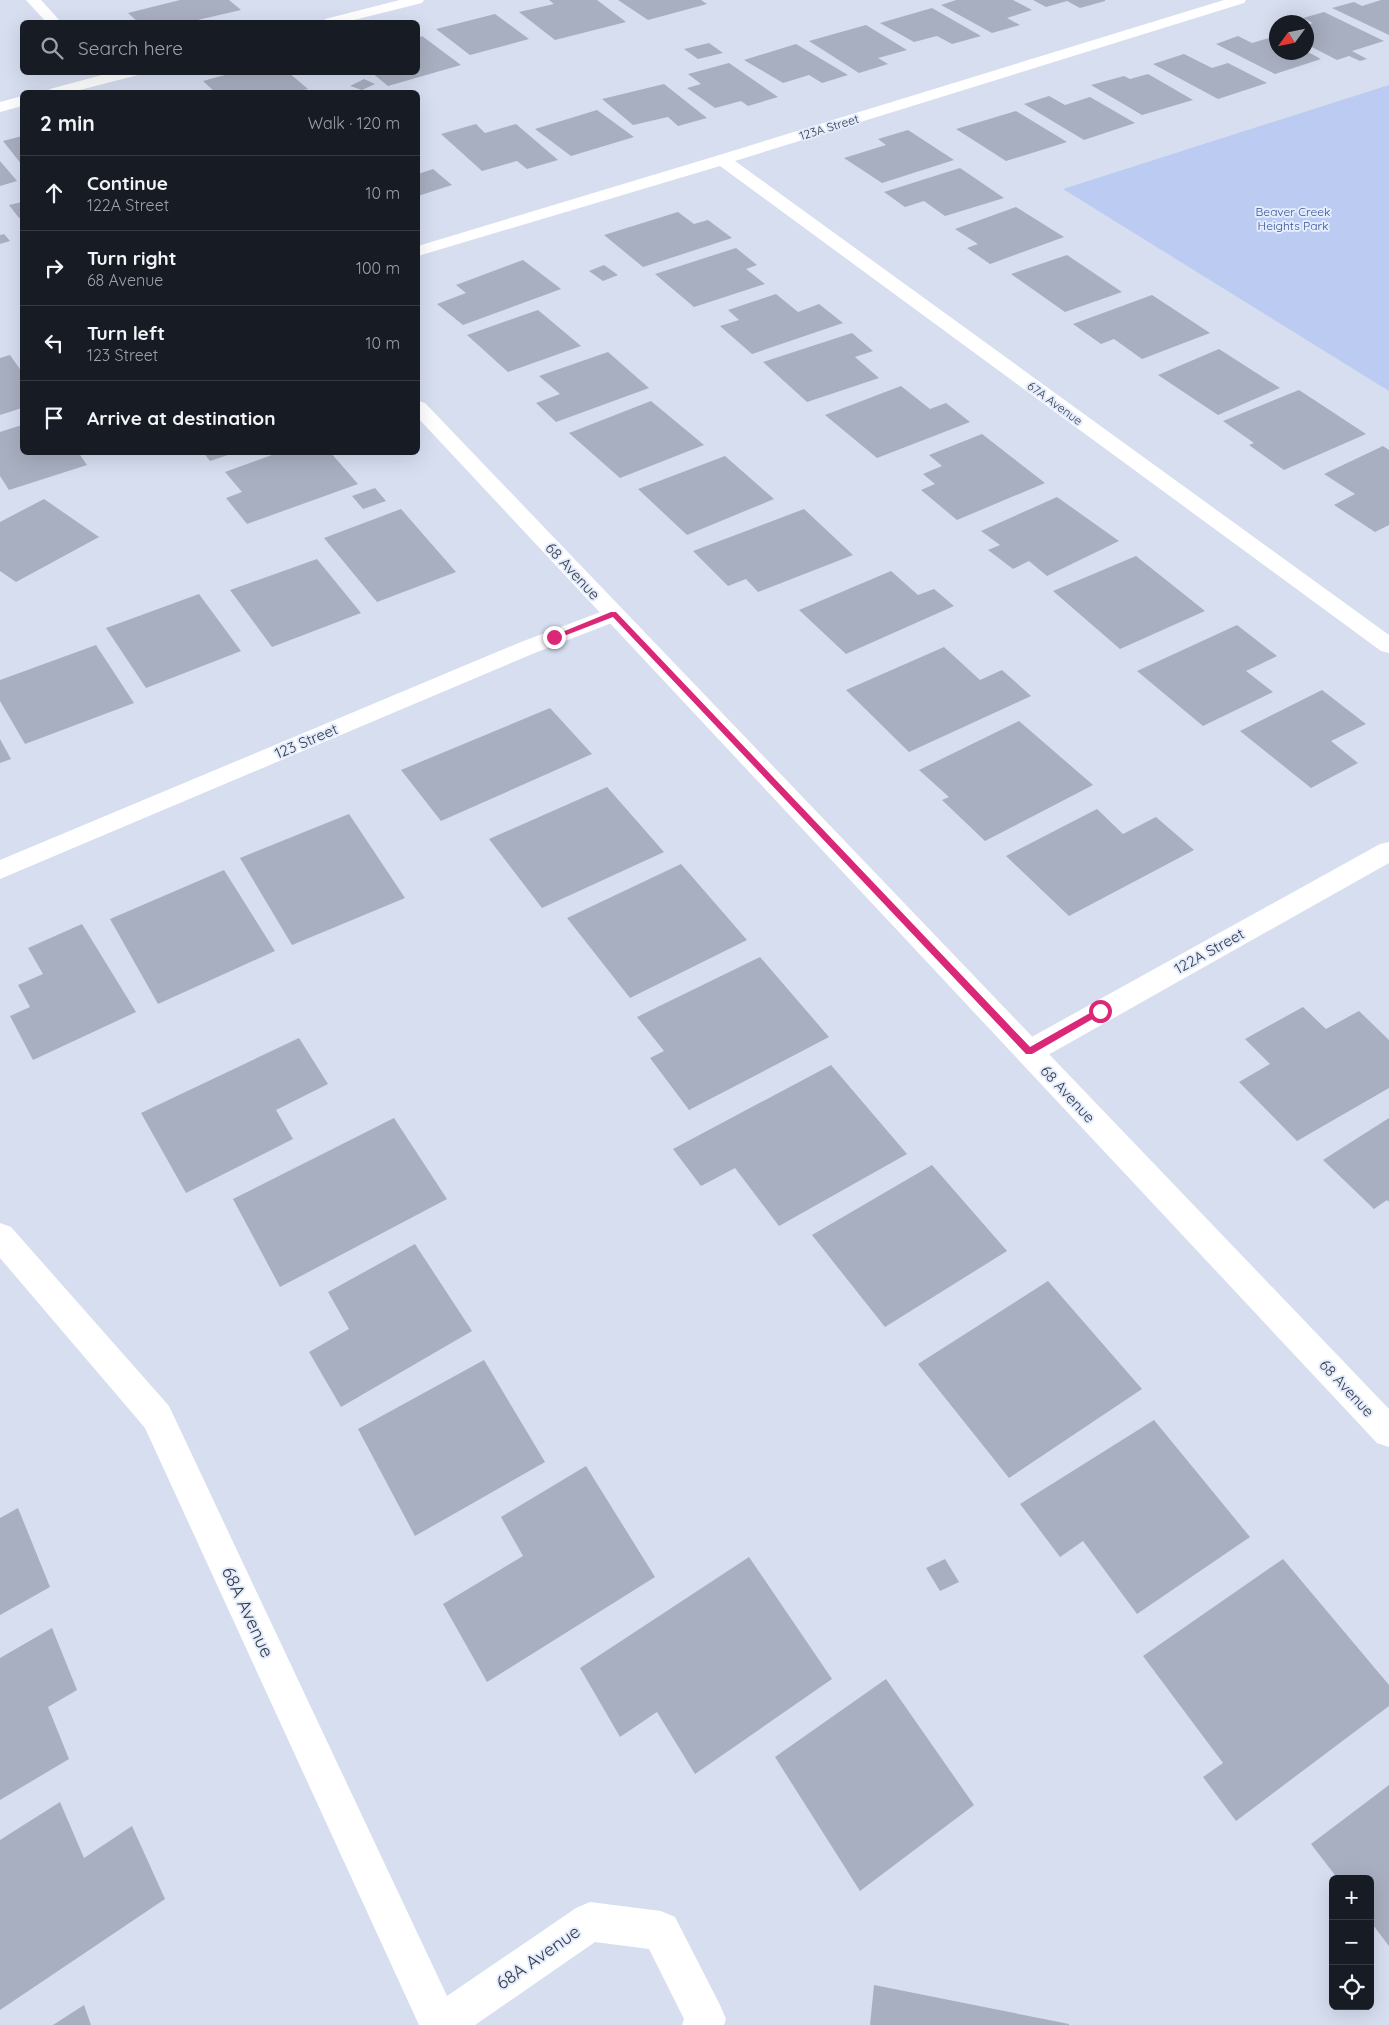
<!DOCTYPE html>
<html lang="en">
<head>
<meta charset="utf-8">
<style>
  body { margin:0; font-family:Quicksand,sans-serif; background:#20242c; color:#f1f3f6 }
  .controls { position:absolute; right:15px; bottom:15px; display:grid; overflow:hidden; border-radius:8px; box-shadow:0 5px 20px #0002 }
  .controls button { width:45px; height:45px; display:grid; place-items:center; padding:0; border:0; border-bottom:1px solid #363941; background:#171b24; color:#f1f3f6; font:25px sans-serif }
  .compass { position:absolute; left:1269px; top:15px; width:45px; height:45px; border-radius:50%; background:#171b24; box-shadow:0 5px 20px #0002; rotate:237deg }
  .stop { position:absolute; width:15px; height:15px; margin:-11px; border:4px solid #db2777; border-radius:50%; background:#fff }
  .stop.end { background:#db2777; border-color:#fff; box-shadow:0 1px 5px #0008 }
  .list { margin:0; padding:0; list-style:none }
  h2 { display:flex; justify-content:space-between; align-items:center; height:65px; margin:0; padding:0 20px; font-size:21px }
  h2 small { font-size:16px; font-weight:400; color:#9ea1a6 }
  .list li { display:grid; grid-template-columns:32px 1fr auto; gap:15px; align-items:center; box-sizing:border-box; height:75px; padding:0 20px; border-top:1px solid #363941 }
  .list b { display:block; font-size:19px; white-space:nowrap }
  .list p { margin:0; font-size:16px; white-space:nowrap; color:#9ea1a6 }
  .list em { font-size:16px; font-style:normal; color:#9ea1a6 }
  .icon { flex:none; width:28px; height:28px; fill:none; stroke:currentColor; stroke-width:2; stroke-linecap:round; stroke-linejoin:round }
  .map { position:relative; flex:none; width:1389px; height:2025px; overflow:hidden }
  .search { position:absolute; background:#171b24; box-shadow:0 5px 20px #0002; left:20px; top:20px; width:400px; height:55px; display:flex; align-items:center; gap:12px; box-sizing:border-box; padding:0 18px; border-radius:8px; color:#9ea1a6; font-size:19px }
  .panel { position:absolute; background:#171b24; box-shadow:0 5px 20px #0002; left:20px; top:90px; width:400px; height:365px; border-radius:8px }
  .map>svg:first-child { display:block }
</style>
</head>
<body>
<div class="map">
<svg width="1389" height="2025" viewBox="0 0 1389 2025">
  <rect width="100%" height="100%" fill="#d6def0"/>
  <!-- green -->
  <path fill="#bbcbf2" d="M1389 85V391L1063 189Z"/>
  <!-- building -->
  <path fill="#a8afc0" d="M180 0H229L241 10 189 22H138L128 13Z
    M549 0H597L626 22 555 40 519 12 554 4Z
    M618 0H701L707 4 648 20Z
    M956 0H1013L1032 10 1007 18 1020 25 992 33 941 5Z
    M1033 0H1105V1L1080 8 1067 1 1046 7Z
    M1381 0H1389V35L1332 8 1354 2 1362 6Z
    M932 8 981 36 952 44 937 36 914 42 880 23Z
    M1324 12 1384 41 1352 51 1367 59 1360 61 1349 56 1337 60 1306 44V25L1313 23 1303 18Z
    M495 14 529 39 470 55 436 29Z
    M866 25 907 50 878 58 888 64 859 73 809 41Z
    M422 36 461 65 388 86 371 72H418V38Z
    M1238 36 1252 43 1275 36 1276 52H1308L1321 59 1275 74 1216 44Z
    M709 43 723 53 698 59 684 49Z
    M796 44 848 75 822 83 809 75 783 83 744 60Z
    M1184 54 1212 68 1228 63 1267 83 1218 99 1153 64Z
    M729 63 778 97 748 106 741 101 715 108 687 88 701 84 688 74Z
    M236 72H288L308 89 295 92H215L203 81Z
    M1148 74 1193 100 1142 115 1091 85 1124 76 1130 79Z
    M364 79 375 84 362 90 350 86Z
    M664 84 707 118 678 126 668 117 633 125 602 99Z
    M1049 96 1065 105 1090 97 1135 123 1084 140 1024 104Z
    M597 110 634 137 571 156 535 129Z
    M1016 111 1067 142 1006 161 956 129Z
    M476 124 485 133 516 124 558 160 527 169 517 161 482 171 441 134Z
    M908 130 954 160 882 183 844 158 886 145 878 139Z
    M22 136V165L3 141Z
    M0 161 17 181 0 186Z
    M960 168 1004 198 945 216 924 201 905 207 884 192Z
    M433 169 452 185 418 196V174Z
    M22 202V217L19 218 9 205Z
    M1016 207 1064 237 990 264 967 248 978 244 955 229Z
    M678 212 694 224 708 220 732 238 643 267 604 235Z
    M4 234 10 241 0 244V235Z
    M736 248 757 265 746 269 765 284 694 307 655 274Z
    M1067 255 1122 292 1065 312 1011 274Z
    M523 260 561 289 463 325 437 304 466 293 456 285Z
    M604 265 618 275 603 281 589 271Z
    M776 294 798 312 819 304 843 323 752 354 720 326 739 320 728 310Z
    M1152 295 1210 333 1142 359 1114 339 1101 344 1073 324Z
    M538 310 581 346 508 372 467 335Z
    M852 333 873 351 855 357 879 378 807 402 763 362Z
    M1219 349 1280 388 1218 415 1158 375Z
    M608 352 649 388 556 422 536 403 560 394 539 376Z
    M10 355 22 372V408L0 415V358Z
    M901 386 930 409 946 403 970 422 877 458 825 415Z
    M1299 390 1366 434 1284 470 1249 445 1254 443 1223 421Z
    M651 401 704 445 620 478 569 433Z
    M22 425V452H78L87 465 9 490 0 476V432Z
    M982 434 1045 483 957 520 921 490 935 484 923 474 942 466 929 455Z
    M1383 446 1389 450V525L1375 532 1334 505 1355 494 1324 474Z
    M203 452H234V453L210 461Z
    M280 452H330L358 484 247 524 226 498 242 492 225 472Z
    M725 456 774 499 687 535 638 489Z
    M375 488 386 501 363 509 352 496Z
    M1057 497 1119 541 1047 576 1029 561 1013 569 988 550 1000 545 981 531Z
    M44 499 99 537 16 582 0 571V522Z
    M401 509 456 572 377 602 324 538Z
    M804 509 853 555 758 592 746 579 728 586 693 551Z
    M1136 556 1205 611 1120 649 1053 591Z
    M317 559 361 613 272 647 230 590Z
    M891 571 918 595 934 589 954 606 846 654 799 610Z
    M199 594 241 651 146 688 106 628Z
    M1237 625 1277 656 1246 671 1273 692 1203 726 1137 671Z
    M96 645 134 703 25 744 0 701V680Z
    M944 647 980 680 1002 670 1031 696 909 752 846 690Z
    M1322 690 1366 724 1331 741 1358 763 1311 788 1240 731Z
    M550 708 592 754 441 821 401 770Z
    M1019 721 1093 785 985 841 942 800 949 797 919 770Z
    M0 739 11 759 0 763Z
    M607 787 664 852 542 908 489 839Z
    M1097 809 1123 834 1156 817 1194 850 1069 916 1006 856Z
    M349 814 405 898 292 945 240 858Z
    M681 864 747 940 630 998 567 918Z
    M224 870 275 951 158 1004 110 919Z
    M82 924 136 1012 33 1060 10 1016 30 1007 18 985 43 974 28 948Z
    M760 957 829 1037 689 1110 650 1058 664 1051 637 1017Z
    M1303 1007 1326 1029 1359 1011 1389 1040V1088L1297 1141 1239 1082 1270 1064 1245 1039Z
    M299 1038 328 1084 276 1110 293 1139 186 1193 141 1113Z
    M831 1065 907 1154 779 1226 735 1168 701 1186 673 1149Z
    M394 1118 447 1199 280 1287 233 1199Z
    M1389 1118V1202L1387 1200 1374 1209 1323 1160Z
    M932 1165 1007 1251 885 1327 812 1235Z
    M415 1244 472 1331 341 1407 309 1352 349 1329 328 1292Z
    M1048 1281 1142 1389 1009 1478 918 1364Z
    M484 1360 545 1462 415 1536 358 1429Z
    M1154 1420 1250 1537 1137 1614 1083 1541 1060 1557 1020 1504Z
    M586 1466 655 1577 487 1682 443 1604 523 1556 501 1517Z
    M18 1508 50 1587 0 1615V1518Z
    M749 1557 832 1679 695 1774 657 1712 620 1737 580 1668Z
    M945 1559 959 1582 940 1591 926 1568Z
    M1283 1559 1389 1685V1706L1236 1821 1203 1777 1223 1763 1143 1656Z
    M52 1628 77 1690 48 1707 69 1759 0 1800V1658Z
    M886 1679 974 1805 860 1891 775 1757Z
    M1389 1785V1946L1370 1921V1879H1338L1311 1844Z
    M60 1802 84 1858 132 1826 165 1899 0 2010V1840Z
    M874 1985 1069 2024V2025H870Z
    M84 2005 91 2025H53Z"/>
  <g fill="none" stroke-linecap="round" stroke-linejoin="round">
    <!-- street -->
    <path fill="#fff" fill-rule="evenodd" d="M1224 0H1246L1244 3 735 161 1389 635V653L1381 651 720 166 418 256V246L716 156Z
      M614 607 622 609 625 614 622 619 537 652 0 879V860L521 642Z
      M1389 842V863L1039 1060 1029 1063 1019 1060 1015 1052 1019 1044 1380 844Z
      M0 1223 11 1227 169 1406 447 1996 576 1908 590 1902 661 1911 675 1917 720 2005 726 2019 724 2025H682L684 2019 649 1949 595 1942 475 2025H419L145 1428 0 1258Z"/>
    <!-- secondary -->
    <path fill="#fff" fill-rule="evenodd" d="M26 0H41L61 22H46Z
      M400 0H424L422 3 346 22H323L325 19Z
      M113 72H140L138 75 72 92H48L50 89Z
      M22 96V106L0 112V102Z
      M418 401 425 403 1389 1409V1447L1377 1443 418 418Z"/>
  </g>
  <!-- route -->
  <path fill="#db2777" d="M611 612H616L1030 1047 1097 1009H1103V1013L1032 1054H1026L613 617 556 639 550 637Z"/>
  <g text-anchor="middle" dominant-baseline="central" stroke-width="4" stroke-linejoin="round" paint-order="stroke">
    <!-- far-street labels -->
    <g font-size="12" fill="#373a41" stroke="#e3ecfe">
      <text transform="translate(829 127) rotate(-17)">123A Street</text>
      <text transform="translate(1055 403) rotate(36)">67A Avenue</text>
    </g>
    <!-- far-park labels -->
    <g font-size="12" fill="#3b528f" stroke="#e3ecfe">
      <text x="1293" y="211">Beaver Creek<tspan x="1293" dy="14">Heights Park</tspan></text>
    </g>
    <!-- street labels -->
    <g font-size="15" fill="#373a41" stroke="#e3ecfe">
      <text transform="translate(573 571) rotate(47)">68 Avenue</text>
      <text transform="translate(306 741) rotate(-23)">123 Street</text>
      <text transform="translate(1209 951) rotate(-29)">122A Street</text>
      <text transform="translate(1068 1094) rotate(47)">68 Avenue</text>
      <text transform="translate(1347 1388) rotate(47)">68 Avenue</text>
    </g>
    <!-- near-street labels -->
    <g font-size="18" fill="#373a41" stroke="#e3ecfe">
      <text transform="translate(248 1612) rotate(65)">68A Avenue</text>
      <text transform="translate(538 1957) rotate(-35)">68A Avenue</text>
    </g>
  </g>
</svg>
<div class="controls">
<button>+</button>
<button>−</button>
<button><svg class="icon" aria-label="locate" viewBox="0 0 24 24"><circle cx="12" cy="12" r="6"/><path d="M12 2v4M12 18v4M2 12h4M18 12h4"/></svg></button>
</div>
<svg class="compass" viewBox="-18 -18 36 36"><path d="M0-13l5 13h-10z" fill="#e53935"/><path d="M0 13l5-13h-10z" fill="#9ea1a6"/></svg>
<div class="stop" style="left:1100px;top:1011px"></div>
<div class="stop end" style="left:554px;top:637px"></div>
<div class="search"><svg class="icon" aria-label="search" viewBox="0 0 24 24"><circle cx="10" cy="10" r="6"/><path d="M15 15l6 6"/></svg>Search here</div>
<section class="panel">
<h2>2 min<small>Walk · 120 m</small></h2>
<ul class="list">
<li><svg class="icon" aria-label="ahead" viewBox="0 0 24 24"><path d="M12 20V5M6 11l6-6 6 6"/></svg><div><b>Continue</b><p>122A Street</p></div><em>10 m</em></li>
<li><svg class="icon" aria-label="right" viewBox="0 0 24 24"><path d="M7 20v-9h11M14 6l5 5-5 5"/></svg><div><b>Turn right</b><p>68 Avenue</p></div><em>100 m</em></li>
<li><svg class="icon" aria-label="left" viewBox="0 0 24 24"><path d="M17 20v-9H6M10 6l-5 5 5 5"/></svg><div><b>Turn left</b><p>123 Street</p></div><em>10 m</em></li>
<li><svg class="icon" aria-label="arrive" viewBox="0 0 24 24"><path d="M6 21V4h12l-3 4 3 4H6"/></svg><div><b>Arrive at destination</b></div></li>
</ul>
</section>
</div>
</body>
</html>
